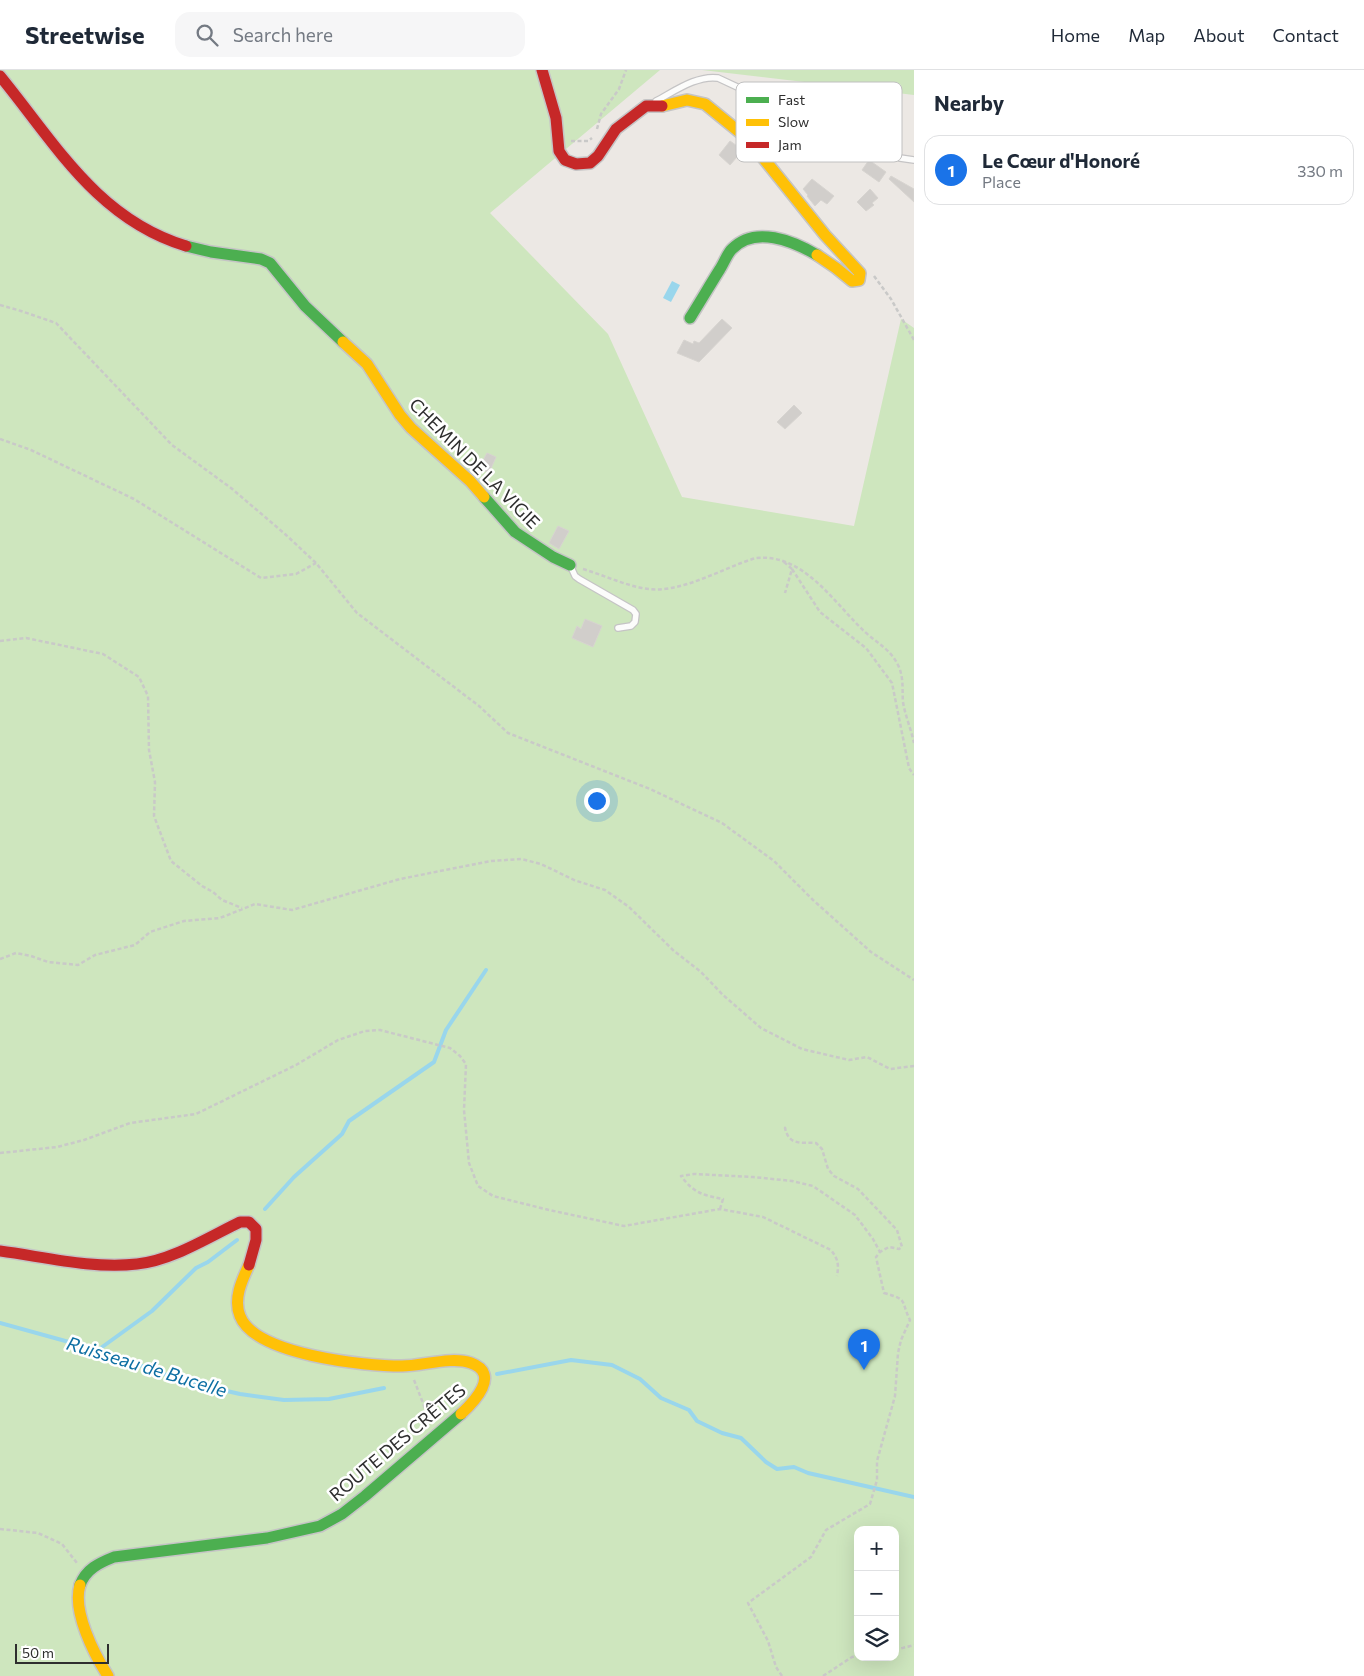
<!DOCTYPE html>
<html lang="en">
<head>
<meta charset="utf-8">
<style>
  body { margin:0; font-family:Commissioner,sans-serif; background:#f6f6f7; color:#1f2937 }
  .controls { position:absolute; right:15px; bottom:15px; display:grid; overflow:hidden; border-radius:10px; box-shadow:0 5px 20px #0002 }
  .controls button { width:45px; height:45px; display:grid; place-items:center; padding:0; border:0; border-bottom:1px solid #e0e1e3; background:#fff; color:#1f2937; font:25px sans-serif }
  .scale { position:absolute; left:15px; bottom:12px; width:94px; box-sizing:border-box; padding-left:5px; border:2px solid #2e2e2e; border-top:0; font-size:14px; line-height:18px; white-space:nowrap; color:#2e2e2e; -webkit-text-stroke:4px #fff; paint-order:stroke }
  .you { position:absolute; left:596px; top:730px; width:18px; height:18px; margin:-12px; border:4px solid #fff; border-radius:50%; background:#1a73e8; box-shadow:0 0 0 8px #1a73e833 }
  .badge { display:grid; place-items:center; width:32px; height:32px; border-radius:50%; background:#1a73e8; color:#fff; font-size:16px; font-weight:700 }
  .pin { position:absolute; translate:-50% -41px; filter:drop-shadow(0 1px 2px #0008) }
  .pin::after { content:''; position:absolute; top:26px; width:18px; height:15px; background:inherit; clip-path:polygon(0 0,100% 0,50% 100%) }
  .list { margin:0; padding:0; list-style:none }
  h2 { display:flex; justify-content:space-between; align-items:center; height:65px; margin:0; padding:0 20px; font-size:21px }
  h2 small { font-size:16px; font-weight:400; color:#747a83 }
  .list li { display:grid; grid-template-columns:32px 1fr auto; gap:15px; align-items:center; box-sizing:border-box; height:70px; margin:0 10px 10px; padding:0 10px; border:1px solid #e0e1e3; border-radius:15px }
  .list b { display:block; font-size:19px; white-space:nowrap }
  .list p { margin:0; font-size:16px; white-space:nowrap; color:#747a83 }
  .list em { font-size:16px; font-style:normal; color:#747a83 }
  .icon { flex:none; width:28px; height:28px; fill:none; stroke:currentColor; stroke-width:2; stroke-linecap:round; stroke-linejoin:round }
  .map { position:relative; flex:none; width:914px; height:1606px; overflow:hidden }
  header { display:flex; align-items:center; gap:30px; box-sizing:border-box; height:70px; padding:0 25px; background:#fff; border-bottom:1px solid #e0e1e3 }
  header strong { font-size:24px }
  nav { display:flex; gap:28px; margin-inline-start:auto; font-size:18px }
  .search { width:350px; height:45px; background:#f6f6f7; display:flex; align-items:center; gap:12px; box-sizing:border-box; padding:0 18px; border-radius:15px; color:#747a83; font-size:19px }
  main { display:flex }
  aside { flex:1; background:#fff }
  .map>svg:first-child { display:block }
</style>
</head>
<body>
<header>
<strong>Streetwise</strong>
<div class="search"><svg class="icon" aria-label="search" viewBox="0 0 24 24"><circle cx="10" cy="10" r="6"/><path d="M15 15l6 6"/></svg>Search here</div>
<nav><a>Home</a><a>Map</a><a>About</a><a>Contact</a></nav>
</header>
<main>
<div class="map">
<svg width="914" height="1606" viewBox="0 0 914 1606">
  <rect width="100%" height="100%" fill="#ece8e4"/>
  <!-- green -->
  <path fill="#cee6be" fill-rule="evenodd" d="M0 0H660L490 143 608 264 682 427 854 456 901 249 914 258V1606H0ZM858 1460H895V1587H858Z
    M702 0H914V25Z"/>
  <!-- water -->
  <path fill="#99d6ec" d="M672 211 680 215 671 232 663 228Z"/>
  <g fill="none" stroke-linecap="round" stroke-linejoin="round">
    <!-- stream -->
    <path stroke="#99d6ec" stroke-width="4" d="M265 1139 294 1107 342 1064 349 1051 434 992 446 960 486 900
      M0 1253 98 1280 183 1311 240 1324 284 1330 329 1329 384 1318
      M98 1280 152 1241 196 1198 208 1192 237 1170
      M497 1304 571 1290 612 1295 640 1309 661 1328 689 1340 697 1351 722 1363 741 1368 766 1392 777 1399 794 1397 808 1403 914 1427"/>
  </g>
  <!-- building -->
  <path fill="#d1cecb" stroke="#d7d4d0" d="M730 71 743 80 730 95 719 85Z
    M869 90 886 102 879 112 862 100Z
    M891 106 914 119V132L889 109Z
    M812 109 834 126 827 134 821 130 815 136 807 126 808 125 803 119Z
    M870 119 878 128 872 133 874 135 866 141 857 132Z
    M722 249 732 258 699 292 677 283 684 270 693 274 694 271 699 273Z
    M794 335 802 343 785 359 777 352Z
    M487 383 496 387 489 403 479 398Z
    M558 456 569 461 559 479 549 473Z
    M585 549 602 556 593 577 572 568 577 556 581 559Z"/>
  <g fill="none" stroke-linecap="round" stroke-linejoin="round">
    <defs>
      <path id="lane" d="M656 31C675 21 697 5 718 8L793 43 873 77 900 88 914 90
        M571 497 575 506 579 509 633 540 636 544 635 552 631 556 618 558"/>
      <path id="fast" d="M186 176 211 182 261 189 270 193 305 236 343 272
        M690 248C700 232 710 215 720 199 724 193 727 184 732 179 755 155 793 171 817 185
        M484 427 515 462 553 487 570 495
        M80 1515C86 1499 99 1493 114 1487L267 1468 320 1456 342 1444 365 1426 461 1344"/>
      <path id="slow" d="M662 36 687 30 705 34 748 69 825 165 860 203 859 210 852 211 836 198 817 185
        M343 272 367 294 400 345 411 358 470 411 484 427
        M249 1195C242 1210 233 1229 240 1246 255 1285 365 1296 402 1296 422 1296 452 1286 471 1293 501 1304 474 1332 461 1344
        M80 1515C72 1541 94 1584 108 1606"/>
      <path id="jam" d="M542 0 556 48 559 81 565 90 576 94 590 93 598 86 616 59 646 36H662
        M0 6C55 73 97 149 186 176
        M0 1181C45 1187 92 1199 137 1194 171 1191 209 1167 240 1152H249L256 1159V1170L249 1195"/>
    </defs>
    <!-- lane casing -->
    <use href="#lane" stroke="#c5c4c5" stroke-width="8"/>
    <!-- fast casing -->
    <use href="#fast" stroke="#c5c4c5" stroke-width="14"/>
    <!-- slow casing -->
    <use href="#slow" stroke="#c5c4c5" stroke-width="14"/>
    <!-- jam casing -->
    <use href="#jam" stroke="#c5c4c5" stroke-width="14"/>
    <!-- path -->
    <path stroke="#c9c9c8" stroke-width="2.5" stroke-dasharray="4 2.5" stroke-linecap="butt" d="M597 59 601 44 619 19 626 0
      M571 71H588L592 68
      M874 206 891 229 914 270
      M0 235 21 241 56 253 172 375 231 418 285 464 316 493 357 543 479 636 508 663 650 719 722 753 774 791 813 830 871 882 914 910
      M0 369 31 380 134 429 261 508 296 504 316 493
      M784 492 792 499 785 523
      M583 499C603 505 622 514 642 518 679 526 721 498 756 488 804 483 834 533 865 562 877 573 891 580 898 595 904 607 902 619 903 632 905 645 911 659 914 673
      M792 499 820 542 866 578 892 613 909 698 914 705
      M0 571 26 568 103 584 139 607 148 626 149 680 155 712 154 746 171 791 202 816 213 822 222 830 242 838
      M0 889 16 883 31 886 48 892 78 895 95 885 135 875 150 862 184 851 220 848 255 834 292 840 400 809 491 791 521 789 541 794 574 810 605 820 629 837 674 881 701 902 723 925 761 958 802 979 849 990 867 987 890 999 914 996
      M0 1083 57 1077 84 1070 130 1053 196 1044 296 995 338 970 365 961 380 960 450 978 460 986 466 994 464 1040 469 1093 478 1116 493 1126 549 1140 624 1156 720 1139 763 1147 831 1180C838 1189 839 1194 837 1206
      M720 1139 723 1129C702 1125 694 1123 681 1106L694 1104 753 1107 792 1111 813 1116 855 1145 873 1169 880 1182
      M414 1310 430 1351
      M0 1459 38 1463 62 1474 77 1493
      M895 1580 914 1575
      M782 1606 776 1597 768 1571 748 1533 811 1487 826 1460 870 1434 877 1410V1391L895 1326 898 1283 901 1270 910 1250C900 1230 909 1230 884 1223L876 1187 880 1182 889 1177 899 1179 902 1177 897 1160 858 1119 834 1106 828 1099 822 1079 816 1073C801 1072 789 1076 785 1058L787 1056
      M823 1606 852 1587 858 1586"/>
    <!-- lane -->
    <use href="#lane" stroke="#fcfcfb" stroke-width="5.5"/>
    <!-- fast -->
    <use href="#fast" stroke="#4caf50" stroke-width="11"/>
    <!-- slow -->
    <use href="#slow" stroke="#ffc107" stroke-width="11"/>
    <!-- jam -->
    <use href="#jam" stroke="#c62828" stroke-width="11"/>
  </g>
  <g text-anchor="middle" dominant-baseline="central" stroke-width="5" stroke-linejoin="round" paint-order="stroke">
    <!-- street labels -->
    <g font-size="18" fill="#2e2e2e" stroke="#fff">
      <text transform="translate(475 393) rotate(45)">CHEMIN DE LA VIGIE</text>
      <text transform="translate(397 1372) rotate(-40)">ROUTE DES CRÊTES</text>
    </g>
    <!-- water labels -->
    <g font-size="19" font-style="italic" fill="#0d6fa3" stroke="#fff">
      <text transform="translate(147 1296) rotate(17)">Ruisseau de Bucelle</text>
    </g>
  </g>
  <!-- legend -->
  <rect x="736" y="12" width="166" height="80" rx="8" fill="#fff" stroke="#c0c0c0" stroke-width="1"/>
  <rect x="746" y="27" width="23" height="6" fill="#4caf50"/>
  <rect x="746" y="49" width="23" height="7" fill="#ffc107"/>
  <rect x="746" y="72" width="23" height="6" fill="#c62828"/>
  <g font-size="14" fill="#2e2e2e">
    <text x="778" y="35">Fast</text>
    <text x="778" y="57">Slow</text>
    <text x="778" y="80">Jam</text>
  </g>
</svg>
<div class="controls">
<button>+</button>
<button>−</button>
<button><svg class="icon" aria-label="layers" viewBox="0 0 24 24"><path d="M12 4l9 5-9 5-9-5zM3 14l9 5 9-5"/></svg></button>
</div>
<div class="scale">50 m</div>
<div class="you"></div>
<div class="pin badge" style="left:864px;top:1300px">1</div>
</div>
<aside>
<h2>Nearby<small></small></h2>
<ul class="list">
<li><span class="badge">1</span><div><b>Le Cœur d'Honoré</b><p>Place</p></div><em>330 m</em></li>
</ul>
</aside>
</main>
</body>
</html>
